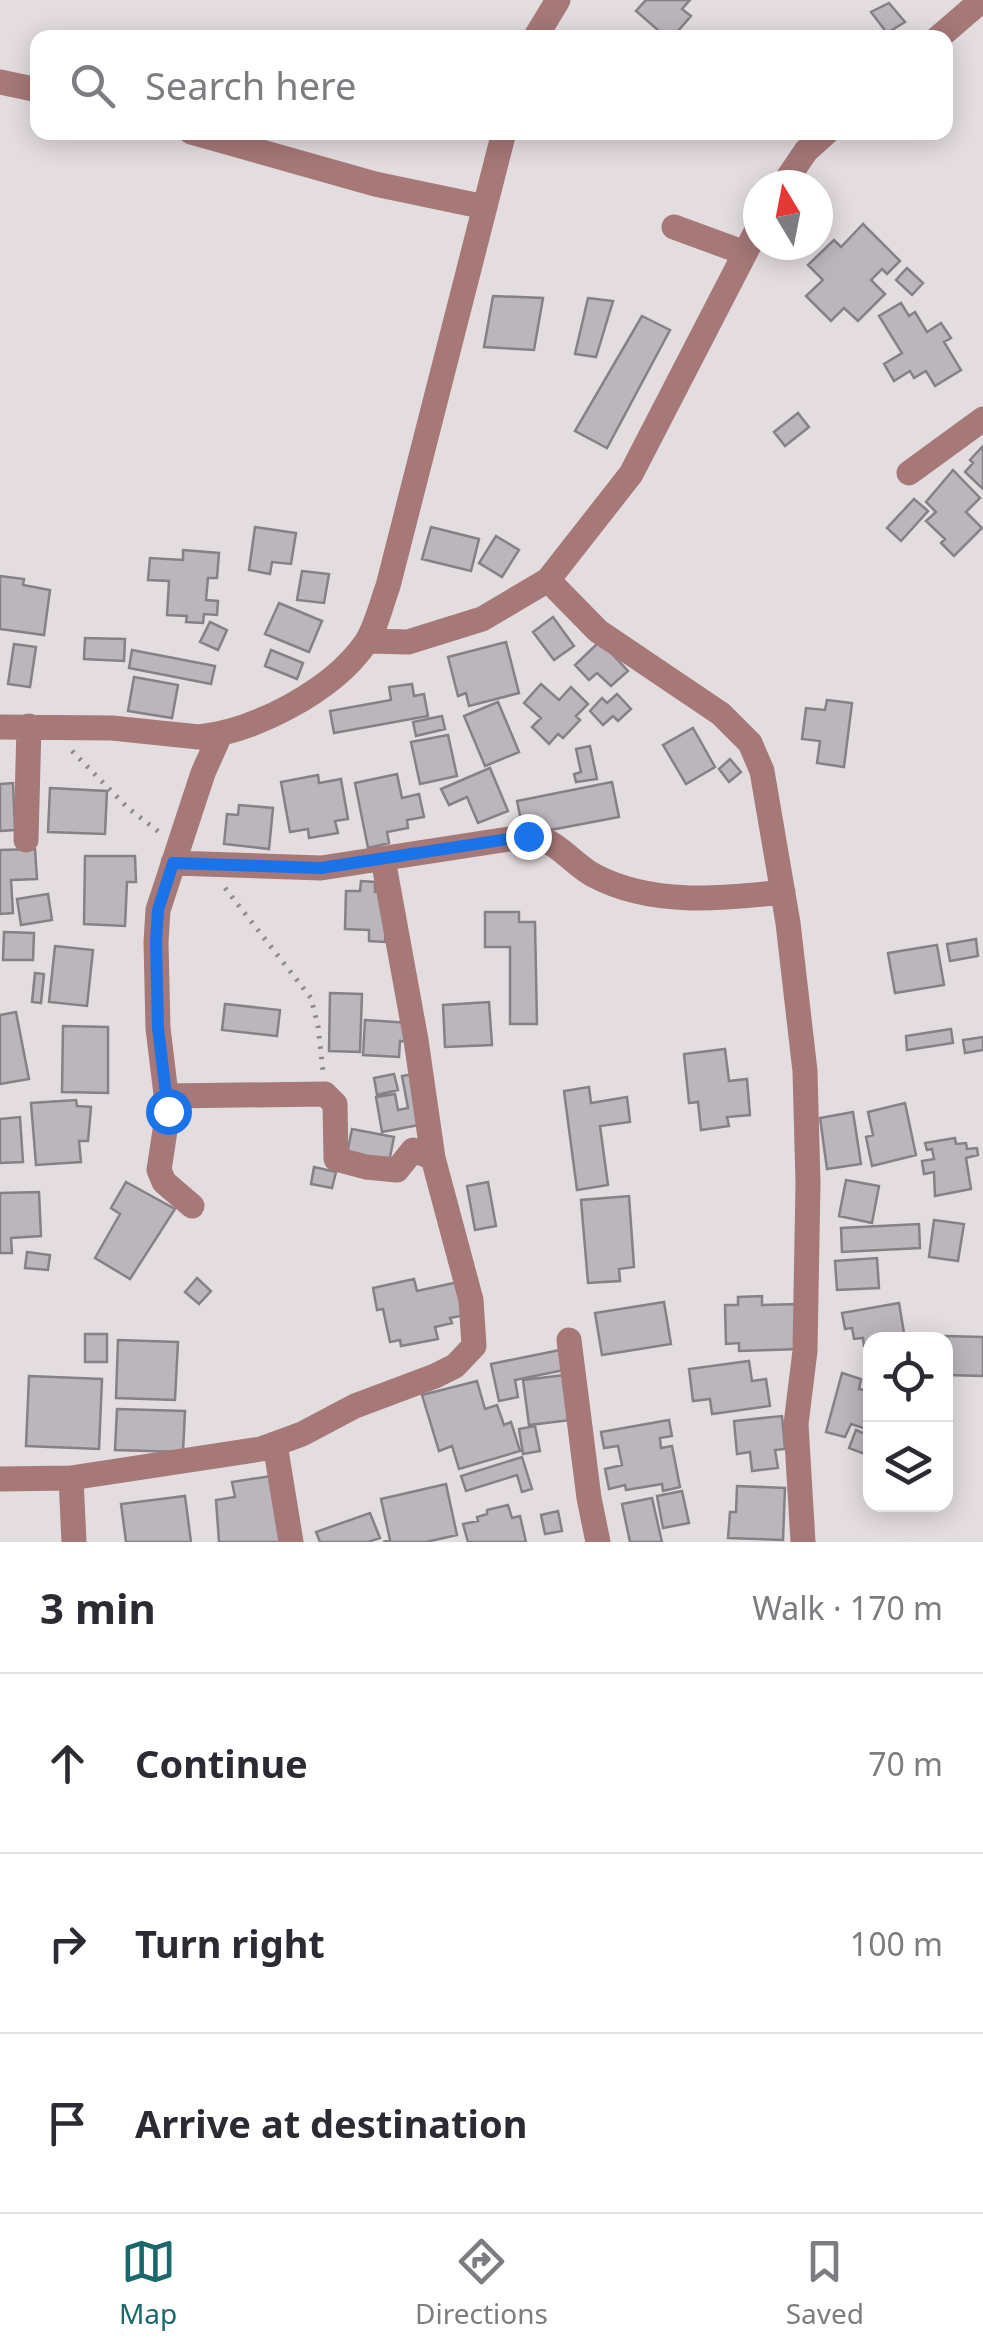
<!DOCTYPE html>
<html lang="en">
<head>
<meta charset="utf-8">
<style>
  body { margin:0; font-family:"Noto Sans",sans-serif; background:#f2f2f3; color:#2b2b33 }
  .controls { position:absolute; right:30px; bottom:30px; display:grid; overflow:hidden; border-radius:20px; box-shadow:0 5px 25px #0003 }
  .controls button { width:90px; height:90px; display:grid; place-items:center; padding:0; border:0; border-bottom:2px solid #e1e1e2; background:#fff; color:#2b2b33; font:50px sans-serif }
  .compass { position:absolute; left:743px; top:170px; width:90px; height:90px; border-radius:50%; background:#fff; box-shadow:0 5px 25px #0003; rotate:350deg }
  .stop { position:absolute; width:30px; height:30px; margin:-22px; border:8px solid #1a73e8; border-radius:50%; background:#fff }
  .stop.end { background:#1a73e8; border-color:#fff; box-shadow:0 2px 10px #0008 }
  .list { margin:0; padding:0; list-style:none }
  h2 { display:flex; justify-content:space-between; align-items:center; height:130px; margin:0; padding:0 40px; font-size:42px }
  h2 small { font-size:32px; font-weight:400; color:#7c7c81 }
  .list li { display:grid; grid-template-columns:65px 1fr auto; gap:30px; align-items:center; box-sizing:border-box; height:180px; padding:0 40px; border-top:2px solid #e1e1e2 }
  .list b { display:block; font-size:38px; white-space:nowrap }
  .list em { font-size:32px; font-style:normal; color:#7c7c81 }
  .icon { flex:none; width:55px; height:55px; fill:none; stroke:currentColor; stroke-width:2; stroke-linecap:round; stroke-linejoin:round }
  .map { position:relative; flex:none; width:983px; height:1542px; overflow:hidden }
  .search { position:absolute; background:#fff; box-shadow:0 5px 25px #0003; left:30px; right:30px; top:30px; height:110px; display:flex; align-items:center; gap:25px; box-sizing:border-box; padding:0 35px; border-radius:20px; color:#7c7c81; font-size:38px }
  .sheet { height:670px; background:#fff }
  nav { display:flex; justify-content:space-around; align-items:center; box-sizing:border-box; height:140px; border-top:2px solid #e1e1e2; background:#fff; font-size:28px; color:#7c7c81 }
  nav a { display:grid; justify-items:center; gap:5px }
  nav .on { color:#1b686c }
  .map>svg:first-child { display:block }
</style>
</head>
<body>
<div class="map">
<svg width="983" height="1542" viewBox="0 0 983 1542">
  <rect width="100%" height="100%" fill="#e4dde0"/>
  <!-- building -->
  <path fill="#bbb6bc" stroke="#858187" stroke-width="2.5" d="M646 0H690L682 9 691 16 672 38H667L636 11Z
    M889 3 905 22 887 33 871 12Z
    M863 224 900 261 887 274 882 269 871 280 885 294 858 321 844 308 831 321 806 296 823 280 808 265 834 240 841 247Z
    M907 268 923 283 912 295 896 280Z
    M493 296 543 298 534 350 484 347Z
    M588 298 613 301 596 357 575 354Z
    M901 303 909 316 915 312 927 332 941 323 951 338 944 342 961 370 935 386 926 371 914 378 910 371 894 381 884 364 902 353 879 316Z
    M642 316 670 330 607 448 575 431Z
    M798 413 809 427 785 446 774 432Z
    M983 446V489L965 472 973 463 970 460Z
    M953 470 980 498 966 512 982 528 954 556 941 543 945 539 926 521 936 512 926 502Z
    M914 499 928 511 901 541 887 528Z
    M255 527 296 533 291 564 272 562 270 574 249 570Z
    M431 527 479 539 471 571 422 559Z
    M496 536 519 550 502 577 479 563Z
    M183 550 219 553 217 578H208L206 600 218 601 217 615 204 614 203 623 186 622 187 616 167 615 169 581 148 580 150 558 183 560Z
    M302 571 329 574 324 603 297 600Z
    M0 576 24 579 23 585 50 590 44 635 0 629Z
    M279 603 322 621 309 652 265 634Z
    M553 617 574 646 554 660 533 632Z
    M210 622 227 630 218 650 200 642Z
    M85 638 125 639 124 661 84 659Z
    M600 641 628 671 611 686 597 673 589 680 575 665Z
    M506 642 519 693 469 706 466 693 458 696 448 657Z
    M14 644 36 647 30 687 8 684Z
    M132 650 215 666 211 684 129 668Z
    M271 650 303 663 297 679 265 666Z
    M134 677 178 685 172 718 128 711Z
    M412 684 414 696 424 694 428 716 334 733 330 711 391 700 389 687Z
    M541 684 559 700 571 687 588 704 576 716 580 720 563 738 558 734 549 744 532 727 541 718 524 703Z
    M617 694 631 709 618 721 613 716 603 725 590 711 602 698 607 703Z
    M827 700 852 703 844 767 817 763 820 741 802 739 806 708 825 710Z
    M498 702 519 752 485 766 464 716Z
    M442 716 445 729 416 736 413 722Z
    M693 728 715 767 686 784 663 745Z
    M448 735 457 776 420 784 411 742Z
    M590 746 597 779 576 782 574 774 581 772 576 749Z
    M730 759 741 772 729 782 719 769Z
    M490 768 508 811 478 823 467 797 449 805 441 789Z
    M397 774 402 798 419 794 424 817 407 820 408 828 387 832 389 843 368 848 355 783Z
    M318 775 319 783 341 779 348 819 335 821 338 833 309 838 308 829 290 832 281 782Z
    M612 782 619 817 524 835 517 801Z
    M13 783 15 830 0 831V784Z
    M50 788 107 791 105 834 48 832Z
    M239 805 273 808 269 849 224 844 227 814 238 815Z
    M35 849 37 879 11 880 13 913 0 914V850Z
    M85 856H135L136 882H127L125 926 84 924Z
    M361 881 375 882V892H387L385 942 369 941V930L345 929 346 891H360Z
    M48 894 52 920 21 925 17 899Z
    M485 912H519V922H535L537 1024H510V947H485Z
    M4 932 34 933 33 960H3Z
    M976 939 978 956 950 961 947 944Z
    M937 945 944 985 895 993 888 953Z
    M55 946 93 950 87 1006 49 1002Z
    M35 973 44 974 41 1003 32 1002Z
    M330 993 362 994 360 1052 329 1051Z
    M489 1002 492 1045 445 1047 443 1005Z
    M225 1004 280 1010 277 1036 222 1030Z
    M16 1012 29 1079 0 1084V1015Z
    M365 1020 410 1023 409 1042 400 1041 399 1057 363 1055Z
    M63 1026 108 1027V1093L62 1092Z
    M951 1029 953 1043 907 1050 906 1036Z
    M983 1037V1050L965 1053 963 1040Z
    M725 1049 729 1081 747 1079 750 1115 727 1117 729 1126 701 1130 698 1102 689 1103 684 1054Z
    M394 1074 398 1090 377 1095 374 1078Z
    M414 1074 424 1124 382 1132 376 1097 395 1094 398 1110 408 1108 402 1076Z
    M589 1087 591 1103 627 1097 630 1122 600 1126 608 1185 577 1190 564 1091Z
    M76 1100 77 1106 91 1107 88 1141H79L81 1162 36 1165 31 1103Z
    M905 1103 916 1155 872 1166 866 1137 873 1135 868 1112Z
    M853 1112 861 1164 827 1169 820 1118Z
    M20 1117 23 1162 0 1163V1119Z
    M352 1129 394 1137 389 1162 347 1154Z
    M955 1138 956 1144 966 1143 967 1149 977 1148 978 1155 966 1158 971 1189 935 1196 934 1172 924 1174 922 1161 934 1159 932 1149 927 1150 925 1143Z
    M314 1167 336 1172 332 1188 311 1184Z
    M846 1180 879 1186 872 1223 839 1216Z
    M126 1182 175 1209 130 1279 95 1258 120 1214 111 1208Z
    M488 1182 496 1226 475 1230 467 1186Z
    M39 1192 41 1236 11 1238 12 1253H0V1193Z
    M629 1196 634 1267 619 1269 620 1281 588 1283 581 1200Z
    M934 1220 964 1224 958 1261 929 1257Z
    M919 1224 920 1248 842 1252 841 1228Z
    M27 1252 50 1255 48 1270 25 1268Z
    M877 1258 879 1288 837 1290 835 1261Z
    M197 1278 211 1291 199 1304 185 1292Z
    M414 1279 417 1291 458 1282 465 1315 450 1318 452 1323 435 1327 438 1339 401 1346 400 1340 390 1342 383 1309 377 1310 373 1288Z
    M762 1296V1305L798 1304 800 1349 739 1351V1343L726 1344 725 1305H738V1297Z
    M664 1302 671 1344 602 1355 595 1313Z
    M899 1303 905 1339 870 1340V1345L864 1346 863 1338 854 1339 852 1328 845 1329 842 1313Z
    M85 1334H107V1362H85Z
    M945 1336 983 1337V1376L946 1375Z
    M118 1340 178 1342 175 1400 116 1398Z
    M565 1349 569 1369 515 1380 518 1397 499 1401 491 1364Z
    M749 1361 752 1381 766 1379 770 1406 712 1414 710 1399 693 1401 689 1369Z
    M842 1373 861 1379 859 1389 864 1390 867 1382 870 1383V1430L851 1424 845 1437 826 1432Z
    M565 1375 571 1420 529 1425 523 1380Z
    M29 1376 102 1379 99 1449 26 1446Z
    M477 1381 485 1409 497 1405 504 1425 511 1422 520 1451 459 1469 452 1446 439 1451 422 1395Z
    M117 1409 185 1411 183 1452 115 1450Z
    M782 1416 785 1449 775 1450 778 1468 752 1471 750 1452 737 1454 734 1421Z
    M669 1420 672 1436 660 1438 661 1448 672 1446 680 1487 663 1491 662 1484 626 1490 625 1485 609 1489 605 1469 622 1465 618 1446 604 1448 601 1432Z
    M535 1426 540 1451 523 1454 519 1429Z
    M856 1430 870 1436V1456L849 1448Z
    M522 1457 532 1489 522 1492 517 1475 466 1491 461 1476Z
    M278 1475 284 1542H219L216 1500 235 1497 232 1482Z
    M446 1484 457 1535 426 1542H383L390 1540 381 1499Z
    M737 1486 785 1488 783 1540 728 1538 730 1512H736Z
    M682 1491 689 1523 663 1528 657 1496Z
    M185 1496 191 1542H126L121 1504Z
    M652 1498 662 1542H630L622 1504Z
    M508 1505 512 1518 520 1516 526 1542H468L463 1524 478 1521 477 1517 487 1514V1510Z
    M558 1511 562 1531 545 1534 541 1515Z
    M370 1513 380 1538 368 1542H320L316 1532Z"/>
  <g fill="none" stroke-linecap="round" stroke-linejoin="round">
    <!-- path -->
    <path stroke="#908a8c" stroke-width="5" stroke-dasharray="2.5 8" stroke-linecap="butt" d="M72 751 128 808 159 832
      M225 888 311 998 318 1026 323 1071"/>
    <!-- street -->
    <path stroke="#a67878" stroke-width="25" d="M535 38 558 0
      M938 38 982 0
      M0 82 38 90
      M191 132 375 184 485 207
      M783 185 806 151 827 132
      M674 227 745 253
      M909 473 983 419
      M548 580 598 631 721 714 750 743 762 771 788 923 805 1071 808 1183 805 1351 796 1424 803 1542
      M368 641 408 642 482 619 548 580 631 474 758 228
      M0 727 112 728 199 737C255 731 332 691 365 644 376 628 381 605 388 586L504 132
      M26 840 29 726
      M383 859 416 1040 433 1158
      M173 863 321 868 528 836C556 838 570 862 593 875 651 906 720 899 783 892
      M192 1206 164 1182 159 1170 168 1111 158 1028 156 942 158 910 203 773 220 735
      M569 1340 589 1498 598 1542
      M275 1444 291 1542
      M71 1478 74 1542
      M0 1479 71 1478 261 1449 302 1434 355 1406 435 1376 455 1366 474 1346 471 1300 433 1158 413 1150 397 1170 366 1167 336 1159 335 1104 325 1094 167 1096"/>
  </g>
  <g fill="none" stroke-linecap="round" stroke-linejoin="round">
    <!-- route -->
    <path stroke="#1a73e8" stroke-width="12" d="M168 1111 158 1028 156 942 158 910 173 863 321 868 528 836"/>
  </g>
</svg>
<div class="controls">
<button><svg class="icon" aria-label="locate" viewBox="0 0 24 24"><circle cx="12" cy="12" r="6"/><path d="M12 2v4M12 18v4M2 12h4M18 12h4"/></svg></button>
<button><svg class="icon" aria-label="layers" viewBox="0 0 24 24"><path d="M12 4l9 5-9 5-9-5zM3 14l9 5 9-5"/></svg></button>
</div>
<svg class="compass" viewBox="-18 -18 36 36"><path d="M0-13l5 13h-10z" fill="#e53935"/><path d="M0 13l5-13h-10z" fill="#7c7c81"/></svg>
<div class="stop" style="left:168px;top:1111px"></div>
<div class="stop end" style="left:528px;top:836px"></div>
<div class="search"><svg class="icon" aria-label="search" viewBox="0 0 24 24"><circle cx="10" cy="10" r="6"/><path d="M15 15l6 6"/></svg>Search here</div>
</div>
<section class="sheet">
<h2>3 min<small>Walk · 170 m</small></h2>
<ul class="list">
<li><svg class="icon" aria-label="ahead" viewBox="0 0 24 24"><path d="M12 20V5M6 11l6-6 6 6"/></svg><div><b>Continue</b></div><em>70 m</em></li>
<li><svg class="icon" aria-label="right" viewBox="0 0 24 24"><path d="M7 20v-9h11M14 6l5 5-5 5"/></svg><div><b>Turn right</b></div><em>100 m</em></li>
<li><svg class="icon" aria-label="arrive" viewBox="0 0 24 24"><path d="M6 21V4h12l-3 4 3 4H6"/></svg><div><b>Arrive at destination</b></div></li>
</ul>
</section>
<nav>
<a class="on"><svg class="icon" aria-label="map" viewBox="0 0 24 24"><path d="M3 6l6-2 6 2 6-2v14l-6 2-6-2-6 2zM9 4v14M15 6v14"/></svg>Map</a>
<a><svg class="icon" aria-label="directions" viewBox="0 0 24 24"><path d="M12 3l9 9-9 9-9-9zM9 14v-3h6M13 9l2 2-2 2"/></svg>Directions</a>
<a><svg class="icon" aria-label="saved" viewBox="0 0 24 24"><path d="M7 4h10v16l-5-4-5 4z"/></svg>Saved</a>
</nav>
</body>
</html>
